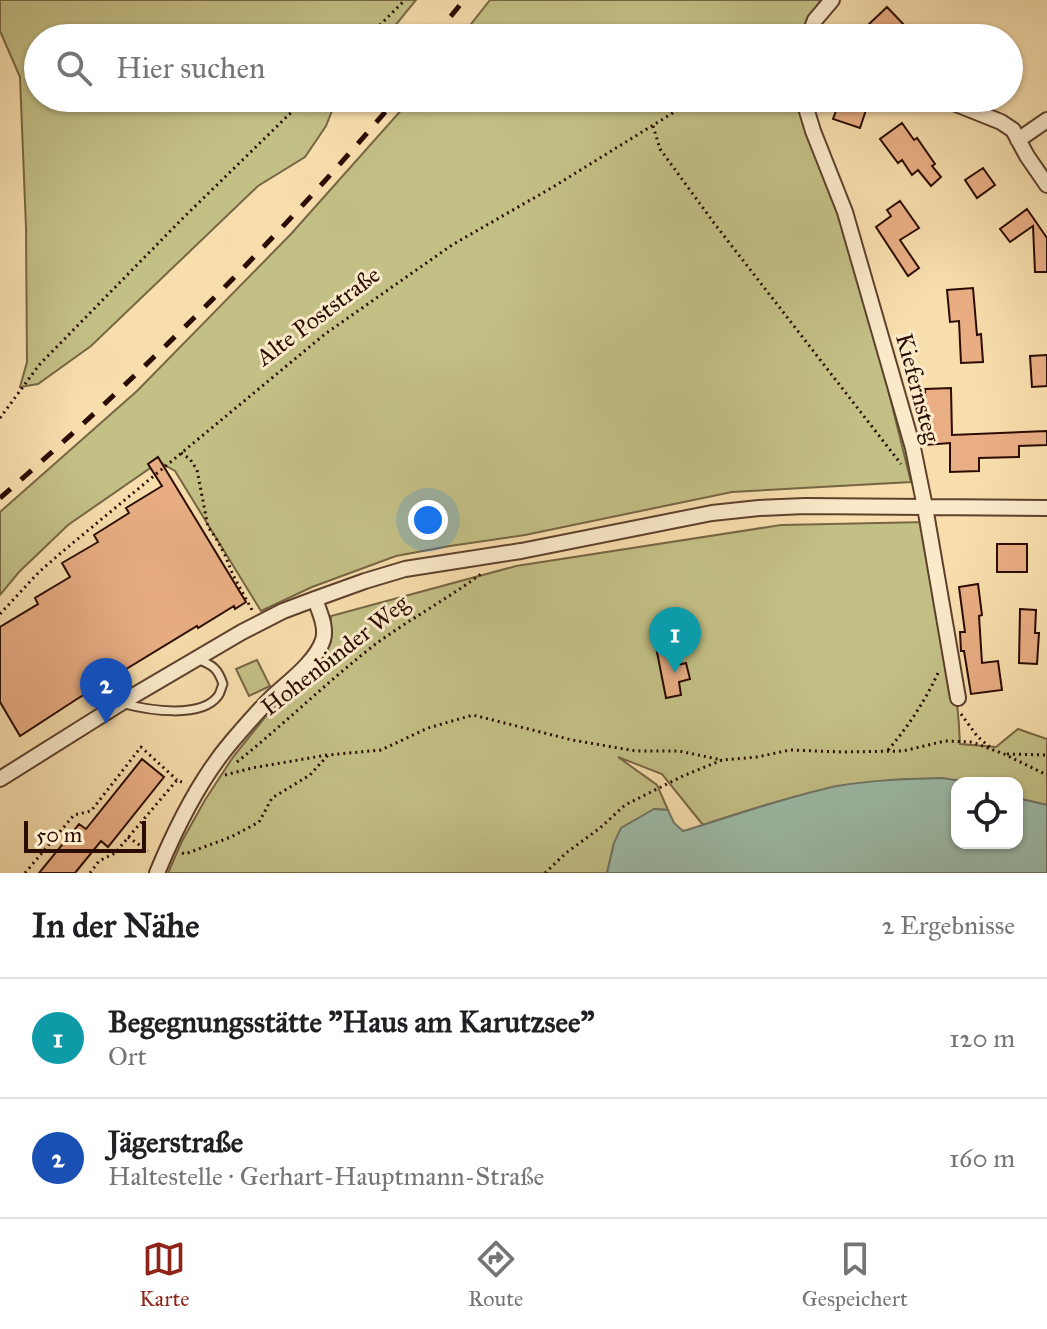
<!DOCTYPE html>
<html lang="de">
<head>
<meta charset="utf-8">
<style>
  body { margin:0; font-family:"IM FELL Great Primer",serif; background:#f2f2f2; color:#202124 }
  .controls { position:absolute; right:24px; bottom:24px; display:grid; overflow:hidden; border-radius:16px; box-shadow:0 2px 6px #0004 }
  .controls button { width:72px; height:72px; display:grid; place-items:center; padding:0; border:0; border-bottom:2px solid #e0e0e0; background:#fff; color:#202124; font:40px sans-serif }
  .scale { position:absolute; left:24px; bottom:20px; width:122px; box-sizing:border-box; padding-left:8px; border:4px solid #2b0c02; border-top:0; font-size:22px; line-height:28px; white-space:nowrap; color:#2b0c02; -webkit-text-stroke:6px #faeaca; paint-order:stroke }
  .you { position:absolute; left:428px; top:520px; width:28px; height:28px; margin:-20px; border:6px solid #fff; border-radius:50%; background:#1a73e8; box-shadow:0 0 0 12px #1a73e833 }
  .badge { display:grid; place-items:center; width:52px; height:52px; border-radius:50%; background:#8f2418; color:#fff; font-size:26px; font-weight:700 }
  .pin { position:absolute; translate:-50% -66px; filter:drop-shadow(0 2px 4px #0008) }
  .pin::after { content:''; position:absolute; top:42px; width:28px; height:24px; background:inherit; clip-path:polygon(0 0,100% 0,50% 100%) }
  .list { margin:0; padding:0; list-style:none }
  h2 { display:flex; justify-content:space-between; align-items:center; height:104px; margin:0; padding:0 32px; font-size:34px }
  h2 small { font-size:26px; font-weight:400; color:#757577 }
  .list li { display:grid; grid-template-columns:52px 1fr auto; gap:24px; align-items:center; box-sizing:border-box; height:120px; padding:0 32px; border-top:2px solid #e0e0e0 }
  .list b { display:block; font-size:30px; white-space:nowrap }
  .list p { margin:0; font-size:26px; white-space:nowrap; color:#757577 }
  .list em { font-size:26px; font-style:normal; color:#757577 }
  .icon { flex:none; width:44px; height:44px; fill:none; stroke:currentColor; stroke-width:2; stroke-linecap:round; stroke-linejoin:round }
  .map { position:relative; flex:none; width:1047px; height:873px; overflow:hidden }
  .search { position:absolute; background:#fff; box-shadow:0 2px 6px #0004; left:24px; right:24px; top:24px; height:88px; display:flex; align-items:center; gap:20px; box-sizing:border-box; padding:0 28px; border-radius:44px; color:#757577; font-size:30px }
  .sheet { height:344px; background:#fff }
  nav { display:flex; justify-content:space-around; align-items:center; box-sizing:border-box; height:112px; border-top:2px solid #e0e0e0; background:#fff; font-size:22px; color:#757577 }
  nav a { display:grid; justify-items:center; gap:4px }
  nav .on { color:#8f2418 }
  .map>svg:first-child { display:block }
</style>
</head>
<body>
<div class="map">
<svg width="1047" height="873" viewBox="0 0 1047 873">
  <rect width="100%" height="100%" fill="#f8dead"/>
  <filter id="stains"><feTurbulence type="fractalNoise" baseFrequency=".0025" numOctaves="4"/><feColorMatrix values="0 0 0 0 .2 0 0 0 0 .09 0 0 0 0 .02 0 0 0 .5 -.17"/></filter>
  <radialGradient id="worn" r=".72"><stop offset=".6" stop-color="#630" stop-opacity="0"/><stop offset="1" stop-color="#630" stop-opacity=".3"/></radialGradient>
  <!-- green -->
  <path fill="#c3c086" stroke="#764" stroke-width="2" d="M0 0H416L385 38H38V98H337L326 126 305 157 258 186 91 346 38 384 20 387 27 362 26 228 20 77 0 31Z
    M490 0H820L806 38H460Z
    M412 98H801L843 208 911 482 732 492 525 535 450 546 396 556 312 587 261 611 175 471 159 462 68 525 19 572 0 595V512L137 391 291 234Z
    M927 522C941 596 957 669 960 744L996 747 1018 729 1047 739V805L1017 798V783C1003 783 988 785 974 783 947 779 921 778 894 780 828 785 765 804 703 825L662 774 618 757 657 785 668 810 654 809 614 843 607 873H168L182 841 205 800 233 757 270 711 299 679 330 636 331 616 516 566 781 525Z
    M257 660 270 686 249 696 236 669Z"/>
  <!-- water -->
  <path fill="#9dbca9" stroke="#6f7666" stroke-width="2" d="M942 778 974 783H957V843H1017V798L1047 805V873H607L614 843 621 828 654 809 668 810 674 823 683 831C734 816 785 797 837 786 872 780 907 779 942 778Z"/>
  <!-- building -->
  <path fill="#e9ae84" stroke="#2b0c02" stroke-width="2" d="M887 7 907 28 896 38H880L868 25Z
    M841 98H870L860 128 833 119Z
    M902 123 914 140 917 138 935 164 932 166 941 177 931 186 918 170 912 175 902 160 898 163 880 139Z
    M983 168 995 185 977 198 965 180Z
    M900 201 919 228 900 240 919 268 908 276 876 227 891 216 887 210Z
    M1027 209 1047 238V272H1035L1033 226 1010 242 1000 229Z
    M973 288 977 335 981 334 983 362 961 363 959 321 950 322 947 290Z
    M1047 355V386L1032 387 1030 356Z
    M951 388 952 435 1047 431V445L1019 446V457L979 458V471L950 472V443L925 445 924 429H926L925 389Z
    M158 457 246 602 235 609 234 606 198 628 197 626 77 699 20 736 0 702V627L38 604 35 598 70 577 62 563 98 542 94 535 129 513 126 508 162 486 148 464Z
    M997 544H1027V572H997Z
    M978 584 982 615 979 616 982 663 998 661 1002 690 971 694 964 651H961L960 632H965L959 587Z
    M1020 609 1036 610 1035 633H1039L1037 664 1019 663Z
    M670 644 674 666 686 663 690 679 679 682 681 695 666 698 656 647Z
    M142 759 164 777 108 847 101 841 75 873H39L79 824 86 829Z"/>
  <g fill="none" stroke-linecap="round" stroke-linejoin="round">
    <defs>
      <path id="lane" d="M125 704C148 710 201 719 218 696 221 692 221 688 223 684 218 669 213 665 199 660"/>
      <path id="street" d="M808 38 815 20 832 0
        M803 98 813 131 845 212 913 448 925 507 958 698
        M941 98 1001 122 1013 130 1027 156 1047 185
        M1018 140 1047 120
        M0 779 121 703 242 632 283 611 315 599 365 581 405 569 521 551 712 513 759 508 805 506 1047 508
        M157 873C176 827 200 778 233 740 245 726 257 712 270 699 287 683 316 662 323 640 327 627 319 611 315 599"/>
    </defs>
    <!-- lane casing -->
    <use href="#lane" stroke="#5e402d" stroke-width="11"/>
    <!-- street casing -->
    <use href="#street" stroke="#5e402d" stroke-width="18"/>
    <!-- path -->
    <path stroke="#2b0c02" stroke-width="3" stroke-dasharray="2 4" stroke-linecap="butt" d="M367 38 405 0
      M653 126 660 149 714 223 901 464
      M0 418 39 365 181 220 306 98
      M181 453 190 459 197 470 208 527 216 538 225 555 233 575 252 610
      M0 614 39 572 62 552 325 334 452 245 553 187 697 98
      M961 714 977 736 992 749
      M888 750C908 727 925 701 938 673
      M1007 754 1047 755
      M237 762C283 725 326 683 373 646 408 620 446 600 481 574
      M225 775 252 768 327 755
      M128 837 148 851
      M182 853 185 854 231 837 259 822 272 798 310 775 328 755 381 750 428 728 473 715 572 740 636 751H679L722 760
      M25 873 74 815 91 811 141 747 177 780
      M90 873 99 861 115 853 177 780 184 783
      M545 873 566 853 600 828 625 805 683 776 722 760 757 757 790 750 843 752 903 751 945 741 972 742 1004 754 1047 775"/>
    <!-- lane -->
    <use href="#lane" stroke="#faeaca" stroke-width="7"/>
    <!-- street -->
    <use href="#street" stroke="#faeaca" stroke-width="14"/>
    <!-- rail -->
    <path stroke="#2b0c02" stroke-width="5" stroke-dasharray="14 14" stroke-linecap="butt" d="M433 38 464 0
      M0 498C141 375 276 242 397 98"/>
  </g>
  <g text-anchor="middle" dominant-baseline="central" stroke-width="6" stroke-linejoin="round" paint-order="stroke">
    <!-- street labels -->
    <g font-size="24" fill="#2b0c02" stroke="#faeaca">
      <text transform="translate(318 316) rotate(-37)">Alte Poststraße</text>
      <text transform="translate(918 388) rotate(75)">Kiefernsteg</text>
      <text transform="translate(335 655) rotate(-38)">Hohenbinder Weg</text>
    </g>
  </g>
  <rect width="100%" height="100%" filter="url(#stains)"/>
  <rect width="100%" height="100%" fill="url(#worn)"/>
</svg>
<div class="controls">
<button><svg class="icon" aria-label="locate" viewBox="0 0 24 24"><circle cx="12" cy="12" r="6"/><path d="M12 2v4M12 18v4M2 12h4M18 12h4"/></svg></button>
</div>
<div class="scale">50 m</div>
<div class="you"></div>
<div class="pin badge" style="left:675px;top:673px;background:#0f9aa8">1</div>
<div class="pin badge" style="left:106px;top:724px;background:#1a4fb4">2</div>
<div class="search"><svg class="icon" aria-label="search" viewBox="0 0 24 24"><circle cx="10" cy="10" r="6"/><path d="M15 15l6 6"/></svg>Hier suchen</div>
</div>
<section class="sheet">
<h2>In der Nähe<small>2 Ergebnisse</small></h2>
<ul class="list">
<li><span class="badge" style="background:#0f9aa8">1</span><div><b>Begegnungsstätte &quot;Haus am Karutzsee&quot;</b><p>Ort</p></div><em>120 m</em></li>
<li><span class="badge" style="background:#1a4fb4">2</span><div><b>Jägerstraße</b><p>Haltestelle · Gerhart-Hauptmann-Straße</p></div><em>160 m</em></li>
</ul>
</section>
<nav>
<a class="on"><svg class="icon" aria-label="map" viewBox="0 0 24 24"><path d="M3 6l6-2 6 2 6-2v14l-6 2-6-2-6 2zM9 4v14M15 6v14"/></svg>Karte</a>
<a><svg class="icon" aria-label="directions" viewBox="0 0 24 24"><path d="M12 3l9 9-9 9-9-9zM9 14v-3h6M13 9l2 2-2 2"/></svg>Route</a>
<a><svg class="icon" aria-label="saved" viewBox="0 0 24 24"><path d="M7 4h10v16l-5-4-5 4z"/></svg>Gespeichert</a>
</nav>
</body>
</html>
